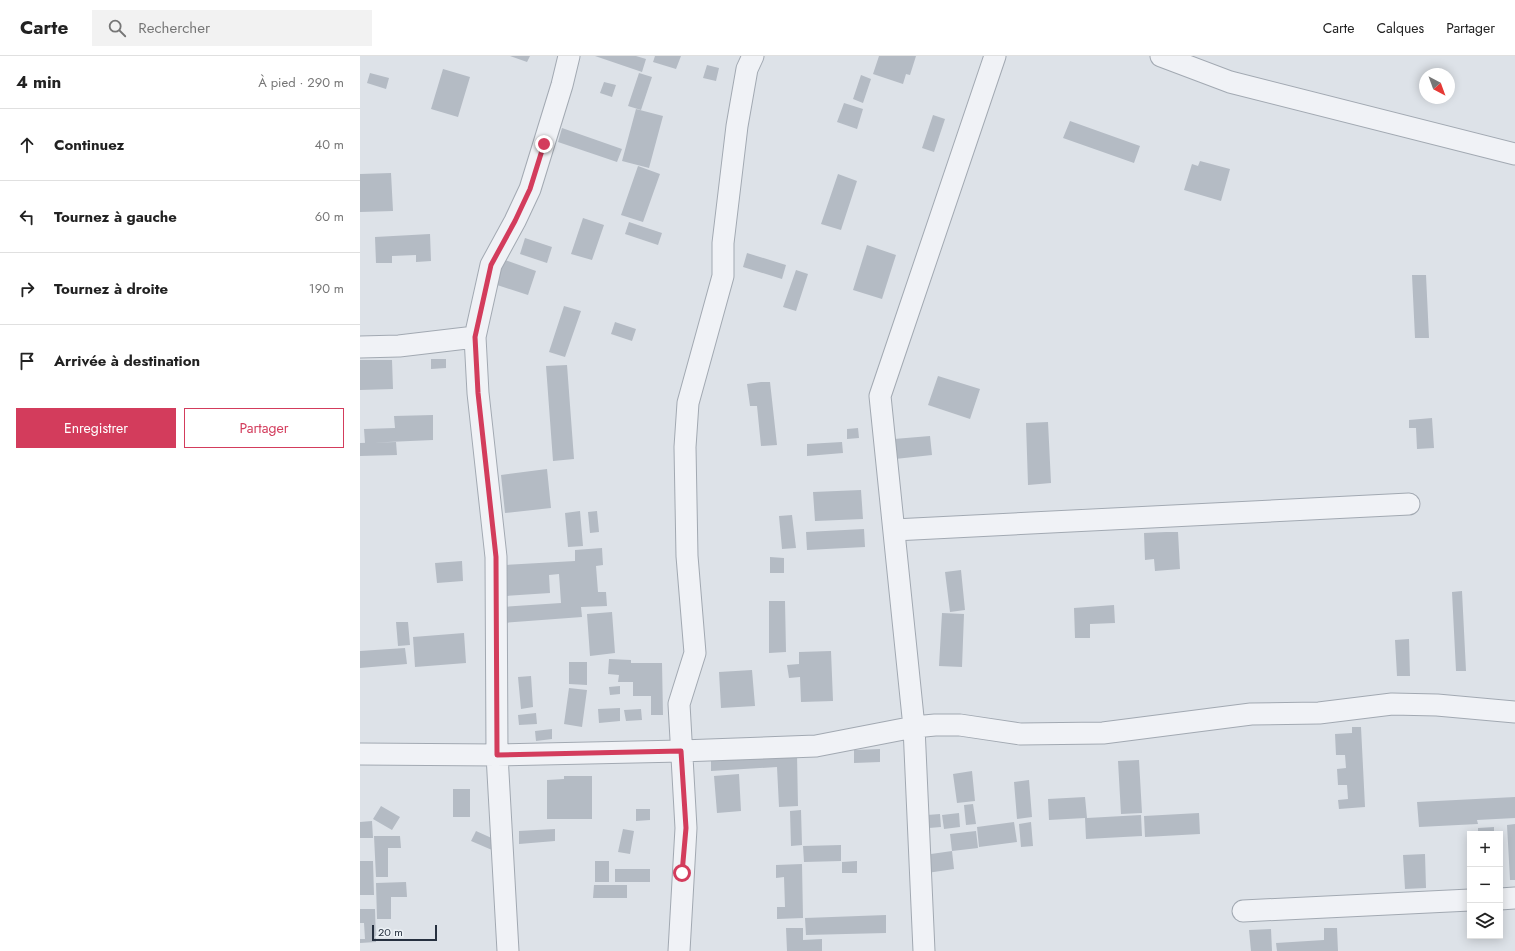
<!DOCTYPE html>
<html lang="fr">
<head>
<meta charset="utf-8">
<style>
  body { margin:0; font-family:Jost,sans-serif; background:#f2f2f2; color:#222 }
  .controls { position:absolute; right:12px; bottom:12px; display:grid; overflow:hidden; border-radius:0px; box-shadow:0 2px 10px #0003 }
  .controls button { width:36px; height:36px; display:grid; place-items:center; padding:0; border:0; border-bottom:1px solid #e0e0e0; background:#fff; color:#222; font:20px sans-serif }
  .compass { position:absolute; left:1059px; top:12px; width:36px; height:36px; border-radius:50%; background:#fff; box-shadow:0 2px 10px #0003; rotate:139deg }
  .scale { position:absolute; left:12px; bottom:10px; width:65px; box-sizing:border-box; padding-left:4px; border:2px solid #26303f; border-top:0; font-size:11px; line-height:14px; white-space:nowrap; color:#26303f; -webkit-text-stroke:3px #ecf1f5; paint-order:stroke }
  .stop { position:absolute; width:12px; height:12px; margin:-9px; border:3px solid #d33c5c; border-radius:50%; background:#fff }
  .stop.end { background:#d33c5c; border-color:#fff; box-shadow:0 1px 4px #0008 }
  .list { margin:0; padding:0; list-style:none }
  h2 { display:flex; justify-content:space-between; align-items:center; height:52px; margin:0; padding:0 16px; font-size:17px }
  h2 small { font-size:13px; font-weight:400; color:#767676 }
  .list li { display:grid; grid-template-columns:26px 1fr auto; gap:12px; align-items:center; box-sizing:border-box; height:72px; padding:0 16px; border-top:1px solid #e0e0e0 }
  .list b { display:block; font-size:15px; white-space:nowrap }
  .list em { font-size:13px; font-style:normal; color:#767676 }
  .actions { display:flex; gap:8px; padding:12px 16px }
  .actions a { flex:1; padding:9px 0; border:1px solid #d33c5c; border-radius:0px; text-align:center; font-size:14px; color:#d33c5c }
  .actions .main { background:#d33c5c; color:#fff }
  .icon { flex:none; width:22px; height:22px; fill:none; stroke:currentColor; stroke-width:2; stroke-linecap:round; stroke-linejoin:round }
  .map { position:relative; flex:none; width:1155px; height:895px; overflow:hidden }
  header { display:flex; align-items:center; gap:24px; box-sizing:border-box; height:56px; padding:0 20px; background:#fff; border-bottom:1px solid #e0e0e0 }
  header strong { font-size:19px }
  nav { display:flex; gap:22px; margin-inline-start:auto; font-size:14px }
  .search { width:280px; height:36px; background:#f2f2f2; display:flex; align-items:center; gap:10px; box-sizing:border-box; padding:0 14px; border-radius:0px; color:#767676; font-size:15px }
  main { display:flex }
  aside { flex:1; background:#fff }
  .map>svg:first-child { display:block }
</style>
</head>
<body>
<header>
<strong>Carte</strong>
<div class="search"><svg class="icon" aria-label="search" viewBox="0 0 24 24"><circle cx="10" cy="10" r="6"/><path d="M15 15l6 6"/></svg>Rechercher</div>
<nav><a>Carte</a><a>Calques</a><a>Partager</a></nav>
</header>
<main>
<aside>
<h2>4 min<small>À pied · 290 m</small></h2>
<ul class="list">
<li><svg class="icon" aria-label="ahead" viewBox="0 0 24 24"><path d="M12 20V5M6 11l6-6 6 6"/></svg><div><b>Continuez</b></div><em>40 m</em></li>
<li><svg class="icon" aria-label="left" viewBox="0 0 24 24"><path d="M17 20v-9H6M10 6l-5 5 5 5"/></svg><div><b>Tournez à gauche</b></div><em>60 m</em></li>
<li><svg class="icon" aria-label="right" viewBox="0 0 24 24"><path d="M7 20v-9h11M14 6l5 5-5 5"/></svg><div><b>Tournez à droite</b></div><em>190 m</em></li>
<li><svg class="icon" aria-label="arrive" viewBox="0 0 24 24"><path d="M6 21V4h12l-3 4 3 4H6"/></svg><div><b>Arrivée à destination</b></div></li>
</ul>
<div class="actions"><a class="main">Enregistrer</a><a>Partager</a></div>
</aside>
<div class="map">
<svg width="1155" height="895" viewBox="0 0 1155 895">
  <rect width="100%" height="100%" fill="#dde2e8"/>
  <!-- building -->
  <path fill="#b4bbc4" d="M150 0H170L167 6Z
    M235 0H276L286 3 282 16Z
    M295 0H321L316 13 293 6Z
    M519 0H556L550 19 546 18 543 28 513 18Z
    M347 9 359 12 356 25 343 22Z
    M83 13 110 21 98 61 71 53Z
    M10 17 29 22 26 33 7 27Z
    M279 17 292 21 281 54 268 50Z
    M501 19 511 23 503 47 493 43Z
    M244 26 256 29 252 41 240 37Z
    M484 47 503 53 497 73 477 66Z
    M276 53 303 60 289 112 262 105Z
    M573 59 585 63 574 96 562 92Z
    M710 65 780 90 774 107 703 82Z
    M202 72 262 93 257 106 198 86Z
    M840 105 870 113 861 145 824 134 832 108 838 110Z
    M278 110 300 118 283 166 261 159Z
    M31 117 33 155 0 156V118Z
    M478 118 497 125 481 174 461 168Z
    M223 162 244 169 232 204 211 198Z
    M269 166 302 177 298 189 265 178Z
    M70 178 71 205 56 206V199L32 200V207H16L15 181Z
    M165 182 192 191 187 207 160 198Z
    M507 189 536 199 522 243 493 234Z
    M387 197 426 209 422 223 383 211Z
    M142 203 176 215 168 239 134 228Z
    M436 214 448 218 436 255 423 251Z
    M1052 219H1066L1069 282H1055Z
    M204 250 221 255 205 301 189 296Z
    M255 266 276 273 272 285 251 278Z
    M71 303H86V312L71 313Z
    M0 304H32L33 333 0 334Z
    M207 309 214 403 193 405 186 310Z
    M578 320 620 333 610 363 568 349Z
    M401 326H410L417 389 401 390 397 350H390L387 328Z
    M73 359V384L5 387 4 373 35 372 34 360Z
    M1072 362 1074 392 1057 393 1056 372H1049V364Z
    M688 366 691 427 668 429 666 367Z
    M498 372 499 382 487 383V373Z
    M570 380 572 399 535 403 534 383Z
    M36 386 37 399 0 400V387Z
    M482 386 483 397 447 400V388Z
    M187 413 191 452 145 457 141 419Z
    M501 434 503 463 455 465 453 436Z
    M220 455 223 490 208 491 205 457Z
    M237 455 239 476 230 477 228 456Z
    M432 459 436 492 422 493 419 460Z
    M504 473 505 491 447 494 446 476Z
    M806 476H818L820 513 795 515 794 503 785 504 784 477Z
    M242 492 243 509 236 510 238 536H246L247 550 221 551 222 561 143 567 142 551 201 547 199 518 189 519 190 537 146 540 145 509 215 505V494Z
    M410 501 424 502V517H410Z
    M102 505 103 525 77 527 75 507Z
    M601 514 605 554 590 556 585 516Z
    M1102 535 1106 615H1096L1092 536Z
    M409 545H425L426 596 409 597Z
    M754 549 755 567 730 568V582H715L714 552Z
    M252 556 255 597 230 600 227 558Z
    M582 557 604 558 602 611 579 610Z
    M36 566H48L50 589 38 590Z
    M104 577 106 607 55 611 53 581Z
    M1049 583 1050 620H1037L1035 584Z
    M45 592 47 608 0 612V595Z
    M471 595 473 645 441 646 440 621 429 622 427 609 439 608V596Z
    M249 603 271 604V607H302L303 659H291V640H273V626H258L259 619 248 618Z
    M209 606H227V629L209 628Z
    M392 614 395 650 361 652 359 616Z
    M171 620 173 651 161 653 158 621Z
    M260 630V638L250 639 249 631Z
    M209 632 227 634 222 671 204 668Z
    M260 652V665L239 667 238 653Z
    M281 653 282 664 266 665 264 654Z
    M176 657 177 668 159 669 158 659Z
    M992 671H1001L1005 751 979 753 978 744 988 743 987 729H978L977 713 986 712 985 699H976L975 678 992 677Z
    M192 673V683L176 685 175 675Z
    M520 693V706L494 707V694Z
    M437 698 438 750 419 751 417 711 351 715V699Z
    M779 704 782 757 761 758 758 705Z
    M612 715 615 745 597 747 593 718Z
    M379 718 381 755 357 757 354 720Z
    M204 720H232V763H187V724L204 723Z
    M669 724 672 761 657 763 654 726Z
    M93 733H110V761H93Z
    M725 741 727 762 781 759 782 780 726 783 725 762 689 764 688 743Z
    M1155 741V762L1117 764 1118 768 1059 771 1057 746Z
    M613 748 616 768 606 769 604 749Z
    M21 750 40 761 32 774 13 763Z
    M276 753H290V764L276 765Z
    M441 754 442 789 431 790 430 755Z
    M599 757 600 771 584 773 582 759Z
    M839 757 840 778 785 781 784 760Z
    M580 758 581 771 569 772 567 759Z
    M12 765 13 782H0V766Z
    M654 766 657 786 619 791 617 771Z
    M671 766 673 790 661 791 659 768Z
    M1155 768V824H1150L1147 769Z
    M1134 771V778H1118V772Z
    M195 773V785L159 788V775Z
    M263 773 274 775 270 798 258 796Z
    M116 775 136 784 132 794 111 785Z
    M616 775 618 792 592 795 590 778Z
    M14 780H40L41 792H28V821H16Z
    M481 789V805L444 806 443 790Z
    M592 795 594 813 567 817 564 799Z
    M1065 798 1066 832 1045 833 1043 799Z
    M0 805H13L14 839H0Z
    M235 805H249V826H235Z
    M497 805V817H482V806Z
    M442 808 443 862 417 863V851H425L424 821 416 822V809Z
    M255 813H290V826H255Z
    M46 826 47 841H31V863H17L16 827Z
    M234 829H267V842H233Z
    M0 853H15L16 886 0 887V883H5L4 867H0Z
    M526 859V877L446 879 445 862Z
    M426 872H443V884L462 883V895H427Z
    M964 872H977L978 895H917L916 887 964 884Z
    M911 873 912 895H891L889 874Z"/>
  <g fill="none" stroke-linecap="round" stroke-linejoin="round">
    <defs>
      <path id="minor" d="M801 0 870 26 1155 98
        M0 291 39 290 115 281
        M534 474 1049 448
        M0 698 137 699 321 695 456 690 554 671 575 669H600L660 678 743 677 891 658 959 657 1032 648 1077 649 1155 656
        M1140 843 1155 842
        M883 855 1110 844
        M148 895 137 699 136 501 118 337 115 281 131 209 155 165 170 133 202 29 209 0
        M319 895 326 772 319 648 335 597 327 500 325 391 328 347 363 220V187L377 70 387 13 393 0
        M564 895 554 671 520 340 635 0"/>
    </defs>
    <!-- minor casing -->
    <use href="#minor" stroke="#a2a9b2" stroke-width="23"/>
    <!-- minor -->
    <use href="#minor" stroke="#f0f2f6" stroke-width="21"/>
  </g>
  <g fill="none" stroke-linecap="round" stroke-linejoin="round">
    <!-- route -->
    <path stroke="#d33c5c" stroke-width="5" d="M184 88 170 133 155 165 131 209 115 281 118 337 136 501 137 699 321 695 326 772 322 817"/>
  </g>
</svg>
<div class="controls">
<button>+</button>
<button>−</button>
<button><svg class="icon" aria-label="layers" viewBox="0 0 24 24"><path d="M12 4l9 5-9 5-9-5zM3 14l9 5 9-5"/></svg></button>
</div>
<svg class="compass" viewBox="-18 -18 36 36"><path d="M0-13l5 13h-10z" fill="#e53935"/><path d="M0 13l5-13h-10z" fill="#767676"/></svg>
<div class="scale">20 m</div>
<div class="stop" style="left:322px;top:817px"></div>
<div class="stop end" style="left:184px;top:88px"></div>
</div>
</main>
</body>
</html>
